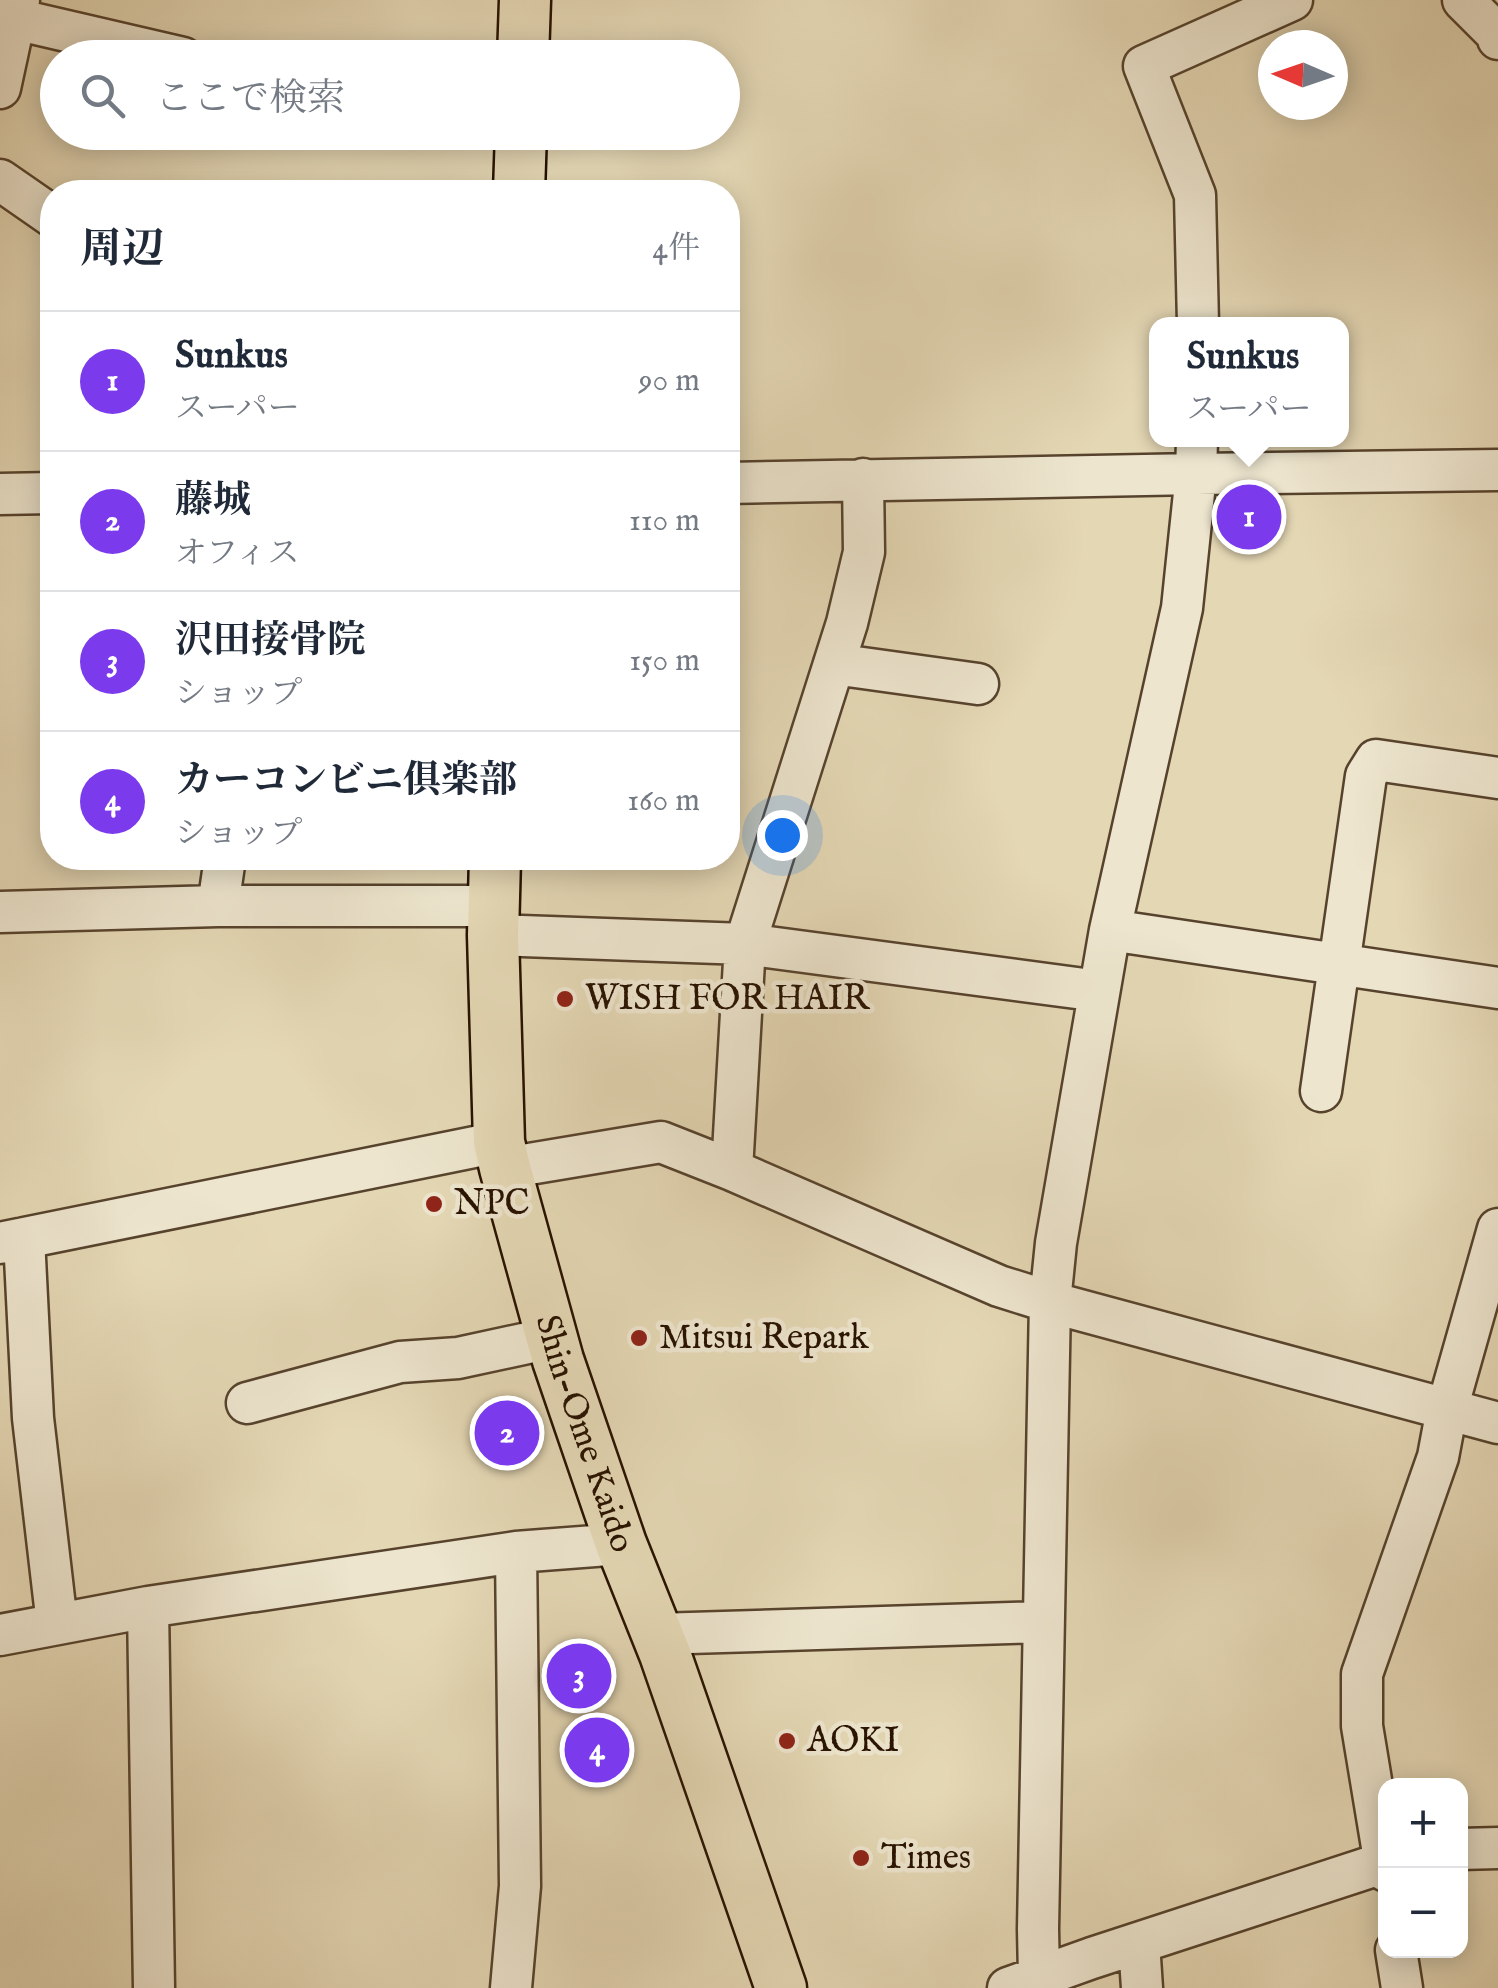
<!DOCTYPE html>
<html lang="ja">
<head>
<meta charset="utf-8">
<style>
  body { margin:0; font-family:"IM FELL English","Noto Serif JP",serif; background:#f2f2f3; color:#1f2937 }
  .controls { position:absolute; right:30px; bottom:30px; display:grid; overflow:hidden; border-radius:20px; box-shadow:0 5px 25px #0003 }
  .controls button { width:90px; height:90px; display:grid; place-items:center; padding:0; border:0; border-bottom:2px solid #e0e1e3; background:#fff; color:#1f2937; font:50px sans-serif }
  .compass { position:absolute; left:1258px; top:30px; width:90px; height:90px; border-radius:50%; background:#fff; box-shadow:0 5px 25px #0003; rotate:272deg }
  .you { position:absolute; left:782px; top:835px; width:35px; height:35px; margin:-25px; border:8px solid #fff; border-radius:50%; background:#1a73e8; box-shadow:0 0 0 15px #1a73e833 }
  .badge { display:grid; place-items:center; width:65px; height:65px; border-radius:50%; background:#7c3aed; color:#fff; font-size:32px; font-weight:700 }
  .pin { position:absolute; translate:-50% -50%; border:5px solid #fff; box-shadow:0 2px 10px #0006 }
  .popup { position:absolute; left:1149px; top:317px; width:200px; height:130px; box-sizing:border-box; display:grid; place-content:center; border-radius:20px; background:#fff; filter:drop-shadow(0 2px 8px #0005); font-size:32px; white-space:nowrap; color:#747a83 }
  .popup b { font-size:38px; color:#1f2937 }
  .popup::after { content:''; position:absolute; left:50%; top:100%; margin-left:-20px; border:20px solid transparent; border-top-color:#fff }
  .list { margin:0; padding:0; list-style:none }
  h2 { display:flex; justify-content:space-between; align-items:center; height:130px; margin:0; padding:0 40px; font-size:42px }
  h2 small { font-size:32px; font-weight:400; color:#747a83 }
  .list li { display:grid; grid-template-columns:65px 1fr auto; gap:30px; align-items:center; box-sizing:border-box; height:140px; padding:0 40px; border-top:2px solid #e0e1e3 }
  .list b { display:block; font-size:38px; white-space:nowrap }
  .list p { margin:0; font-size:32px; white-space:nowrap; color:#747a83 }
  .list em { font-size:32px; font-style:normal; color:#747a83 }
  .icon { flex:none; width:55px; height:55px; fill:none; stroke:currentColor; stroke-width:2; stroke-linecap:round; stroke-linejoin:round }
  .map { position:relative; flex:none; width:1498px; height:1988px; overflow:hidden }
  .search { position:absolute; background:#fff; box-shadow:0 5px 25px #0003; left:40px; top:40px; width:700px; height:110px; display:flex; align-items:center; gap:25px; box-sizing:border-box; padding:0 35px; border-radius:55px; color:#747a83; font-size:38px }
  .panel { position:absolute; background:#fff; box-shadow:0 5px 25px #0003; left:40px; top:180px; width:700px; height:690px; border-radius:40px }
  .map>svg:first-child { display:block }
</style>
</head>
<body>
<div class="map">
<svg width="1498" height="1988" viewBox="0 0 1498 1988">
  <rect width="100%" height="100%" fill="#e4d7b4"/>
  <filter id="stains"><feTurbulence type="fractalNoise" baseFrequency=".002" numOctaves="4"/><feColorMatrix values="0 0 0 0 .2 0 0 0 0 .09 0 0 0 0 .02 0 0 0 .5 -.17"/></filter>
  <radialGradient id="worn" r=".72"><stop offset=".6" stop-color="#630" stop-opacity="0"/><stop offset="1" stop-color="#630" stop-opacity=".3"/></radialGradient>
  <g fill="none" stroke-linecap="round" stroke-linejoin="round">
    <defs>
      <path id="minor" d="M1463 0 1497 34 1498 39
        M15 19 183 58
        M0 88 19 0
        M0 180 52 216
        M1198 324 1195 195 1144 66 1292 0
        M728 483 1196 474 1498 470
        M0 494 52 493
        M834 664 978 684
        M218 906 225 858
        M0 912 218 906H493
        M1110 930 1498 988
        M493 935 745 944 1099 991
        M1321 1091 1366 776 1376 760 1498 778
        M505 1168 661 1142 732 1170 999 1286 1050 1302 1498 1423
        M732 1170 745 944 847 623 864 552 863 479
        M24 1238 33 1418 57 1624
        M0 1243 499 1142
        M247 1403 400 1362 458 1358 551 1338
        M148 1607 154 1988
        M657 1634 1043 1622
        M0 1635 148 1607 516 1552 621 1544
        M1460 1849 1498 1848
        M1386 1871 1362 1726V1674L1438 1457 1447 1409 1498 1229
        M1139 1943 1142 1988
        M1396 1950 1402 1988
        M1039 1977 1038 1929 1050 1302 1056 1243 1110 930 1182 608 1196 474 1197 440
        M511 1988 520 1886 516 1552
        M1008 1988 1092 1958 1386 1862"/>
      <g id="major">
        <path d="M523 58 525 0"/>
        <path d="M519 192 521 132"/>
        <path id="s1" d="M495 858 493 935 499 1142 505 1168 558 1360 621 1544 665 1654 781 1988"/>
      </g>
    </defs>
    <!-- minor casing -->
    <use href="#minor" stroke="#57432d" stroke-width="45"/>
    <!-- major casing -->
    <use href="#major" stroke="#281200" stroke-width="55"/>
    <!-- minor -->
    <use href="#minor" stroke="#ede5ce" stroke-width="40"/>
    <!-- major -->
    <use href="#major" stroke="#e4d7b4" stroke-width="50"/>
  </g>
  <!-- markers -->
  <g fill="#8f2418" stroke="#ede5ce" stroke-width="4">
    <circle cx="565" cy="999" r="10"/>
    <circle cx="434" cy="1204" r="10"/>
    <circle cx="639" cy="1338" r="10"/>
    <circle cx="787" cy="1741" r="10"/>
    <circle cx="861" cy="1858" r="10"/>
  </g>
  <g text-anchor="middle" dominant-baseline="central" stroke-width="9" stroke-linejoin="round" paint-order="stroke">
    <!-- poi labels -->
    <g font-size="35" fill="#281200" stroke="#ede5ce" text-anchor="start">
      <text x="585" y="999">WISH FOR HAIR</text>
      <text x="454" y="1204">NPC</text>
      <text x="659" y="1338">Mitsui Repark</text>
      <text x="807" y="1741">AOKI</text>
      <text x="881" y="1858">Times</text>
    </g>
    <!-- street labels -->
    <g font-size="35" fill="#281200" stroke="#ede5ce">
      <text stroke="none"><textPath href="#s1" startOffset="588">Shin-Ome Kaido</textPath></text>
    </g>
  </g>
  <rect width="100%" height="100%" filter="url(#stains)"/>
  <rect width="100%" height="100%" fill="url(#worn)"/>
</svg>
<div class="controls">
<button>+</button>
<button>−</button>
</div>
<svg class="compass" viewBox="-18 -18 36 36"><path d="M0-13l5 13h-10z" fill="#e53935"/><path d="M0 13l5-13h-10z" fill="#747a83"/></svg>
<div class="you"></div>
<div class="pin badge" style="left:1249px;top:517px">1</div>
<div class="popup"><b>Sunkus</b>スーパー</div>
<div class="pin badge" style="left:507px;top:1433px">2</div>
<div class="pin badge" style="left:579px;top:1676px">3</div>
<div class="pin badge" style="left:597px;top:1750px">4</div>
<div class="search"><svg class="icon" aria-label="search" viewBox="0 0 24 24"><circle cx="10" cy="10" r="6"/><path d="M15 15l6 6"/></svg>ここで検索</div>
<section class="panel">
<h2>周辺<small>4件</small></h2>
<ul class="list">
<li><span class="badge">1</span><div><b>Sunkus</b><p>スーパー</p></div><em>90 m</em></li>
<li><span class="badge">2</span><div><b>藤城</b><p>オフィス</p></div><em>110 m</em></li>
<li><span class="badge">3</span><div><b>沢田接骨院</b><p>ショップ</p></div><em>150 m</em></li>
<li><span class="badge">4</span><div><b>カーコンビニ俱楽部</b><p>ショップ</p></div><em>160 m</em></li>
</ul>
</section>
</div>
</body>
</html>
